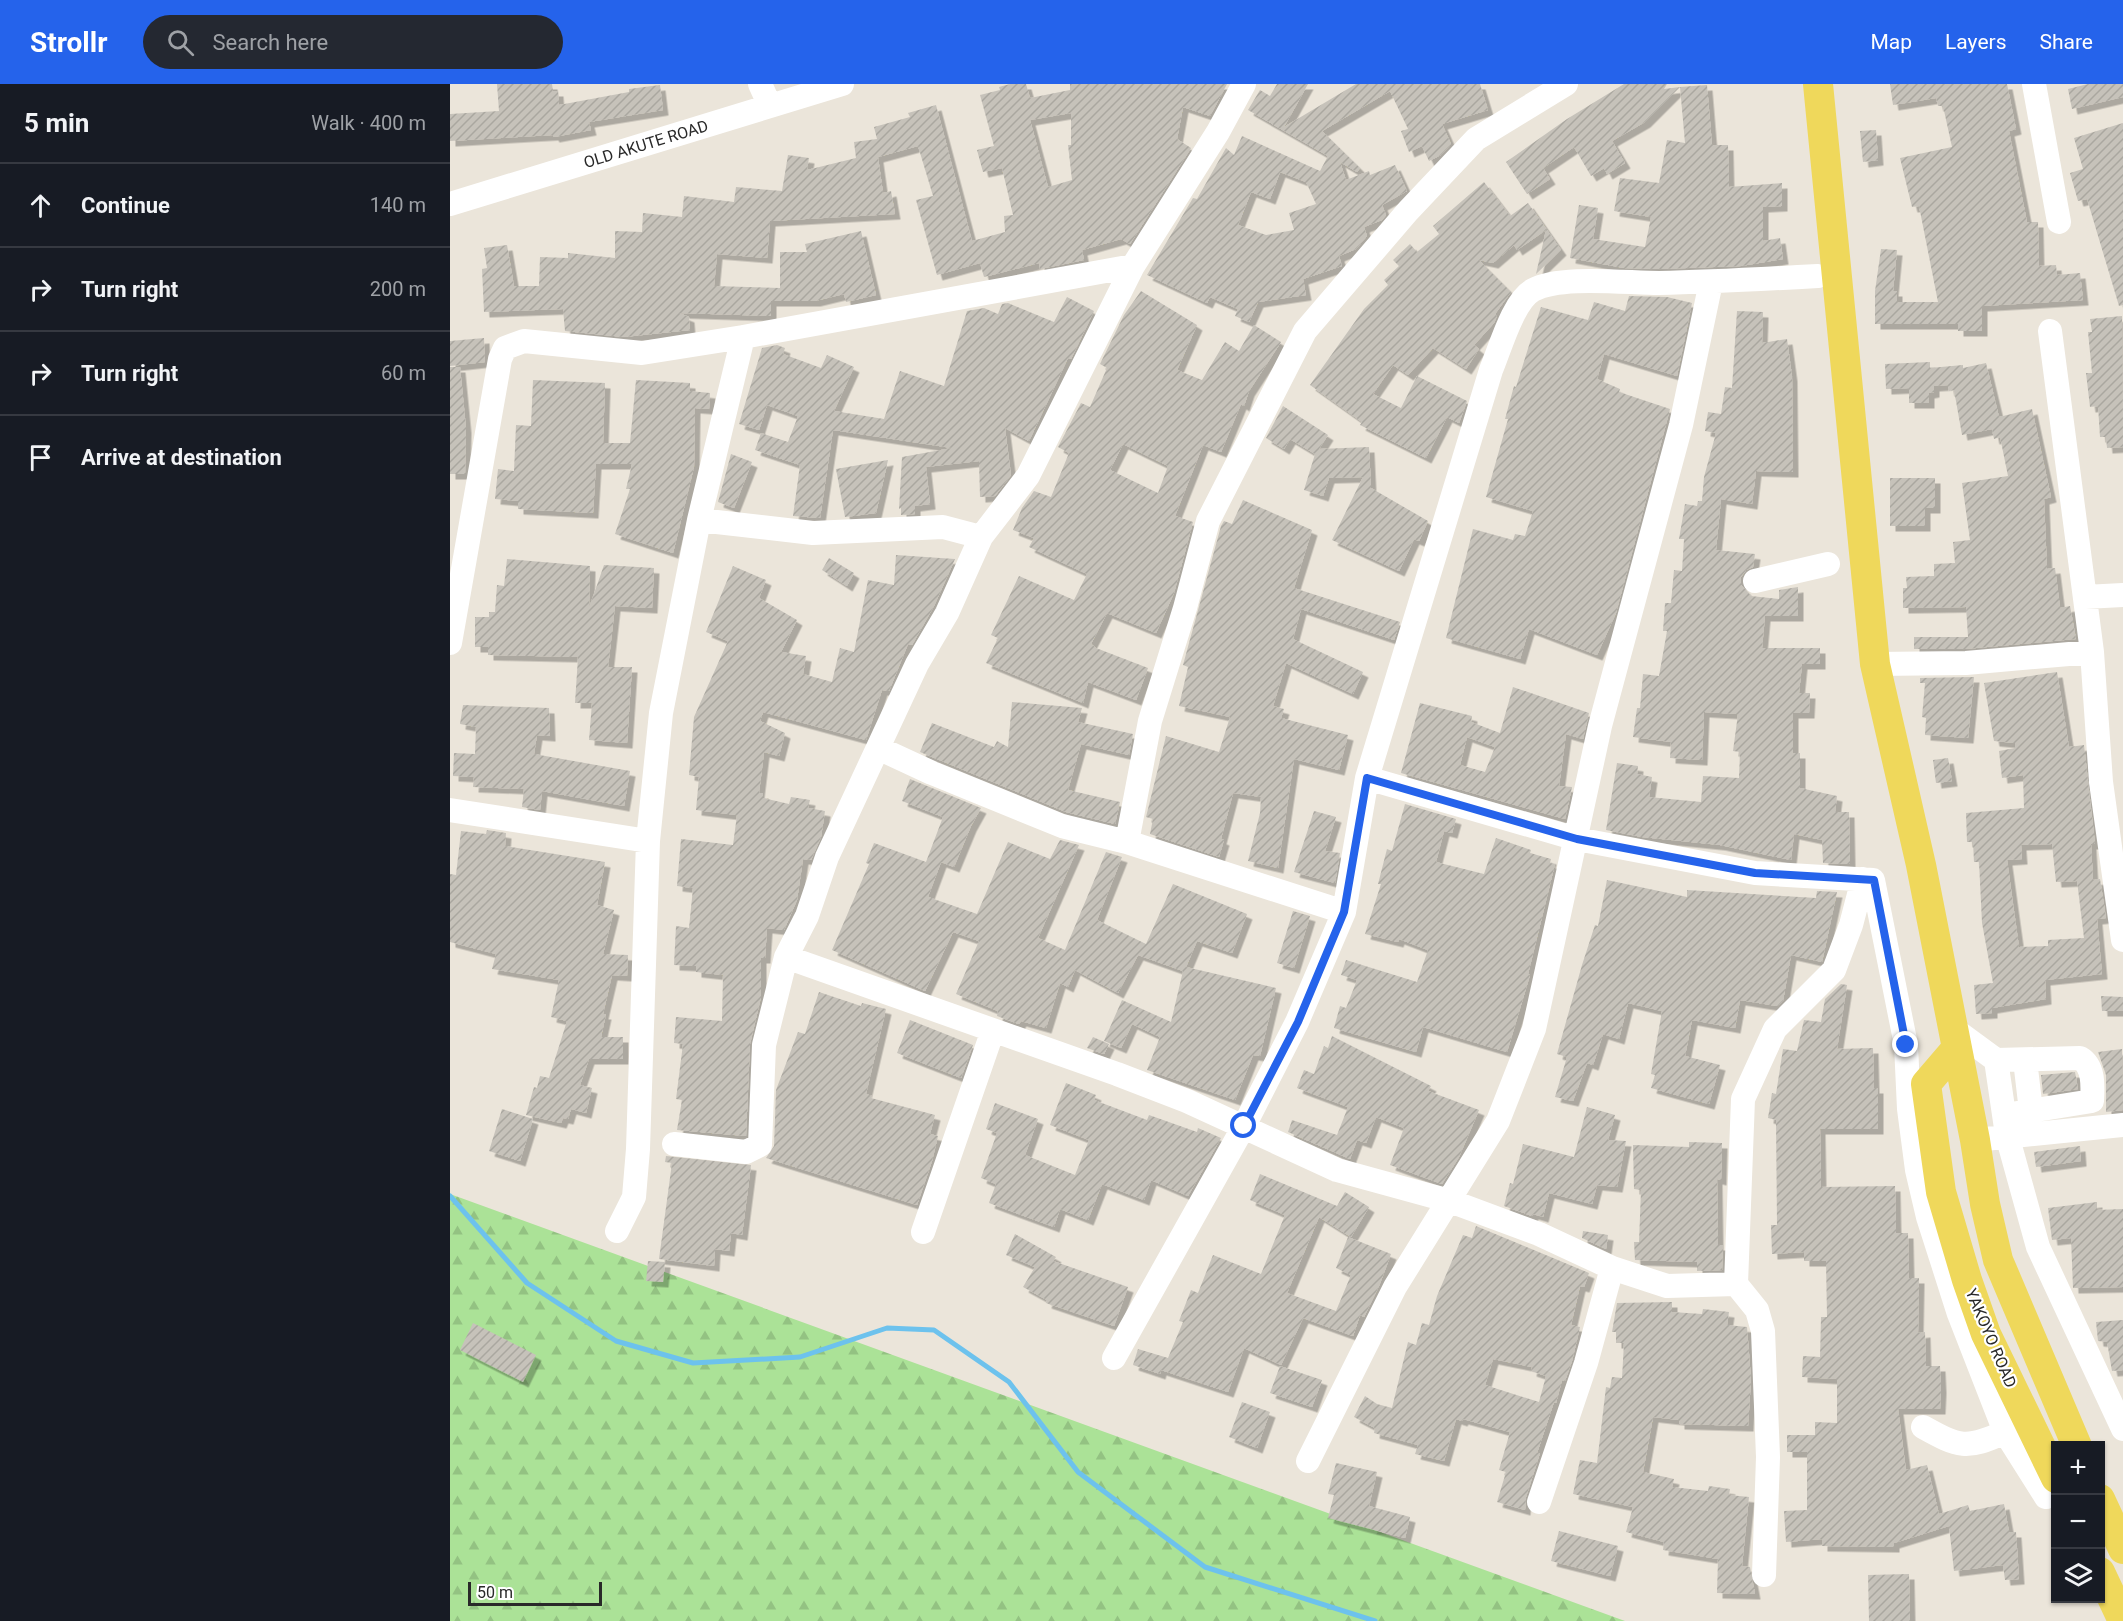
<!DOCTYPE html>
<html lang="en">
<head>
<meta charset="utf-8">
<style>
  body { margin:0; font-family:Roboto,sans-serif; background:#242831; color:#f1f3f6 }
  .controls { position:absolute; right:18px; bottom:18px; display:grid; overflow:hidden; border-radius:0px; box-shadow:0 2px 4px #0004 }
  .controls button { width:54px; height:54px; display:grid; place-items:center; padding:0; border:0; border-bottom:2px solid #363941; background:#171b24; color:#f1f3f6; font:30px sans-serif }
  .scale { position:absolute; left:18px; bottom:15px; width:134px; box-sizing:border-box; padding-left:6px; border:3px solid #292929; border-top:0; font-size:16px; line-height:21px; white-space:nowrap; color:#292929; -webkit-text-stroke:4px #fff; paint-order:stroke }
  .stop { position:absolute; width:18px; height:18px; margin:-14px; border:4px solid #2563eb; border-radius:50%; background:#fff }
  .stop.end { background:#2563eb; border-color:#fff; box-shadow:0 2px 6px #0008 }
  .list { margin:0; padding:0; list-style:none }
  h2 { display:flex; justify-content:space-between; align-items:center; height:78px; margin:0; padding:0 24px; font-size:26px }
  h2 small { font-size:20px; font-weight:400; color:#9ea1a6 }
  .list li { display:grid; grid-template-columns:39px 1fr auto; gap:18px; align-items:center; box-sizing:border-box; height:84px; padding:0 24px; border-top:2px solid #363941 }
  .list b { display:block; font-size:22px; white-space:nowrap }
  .list em { font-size:20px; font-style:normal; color:#9ea1a6 }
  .icon { flex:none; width:33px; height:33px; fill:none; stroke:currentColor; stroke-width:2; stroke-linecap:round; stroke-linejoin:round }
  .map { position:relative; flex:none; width:1673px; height:1537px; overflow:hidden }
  header { display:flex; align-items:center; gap:36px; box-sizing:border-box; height:84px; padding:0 30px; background:#2563eb; color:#fff }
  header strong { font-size:28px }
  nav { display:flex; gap:33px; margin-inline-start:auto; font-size:21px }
  .search { width:420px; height:54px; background:#242831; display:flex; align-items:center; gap:15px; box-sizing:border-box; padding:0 21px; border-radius:33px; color:#9ea1a6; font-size:22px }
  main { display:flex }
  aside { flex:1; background:#171b24 }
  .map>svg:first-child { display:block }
</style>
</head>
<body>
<header>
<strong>Strollr</strong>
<div class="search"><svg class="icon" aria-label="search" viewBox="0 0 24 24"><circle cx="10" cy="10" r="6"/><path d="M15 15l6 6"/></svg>Search here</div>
<nav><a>Map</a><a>Layers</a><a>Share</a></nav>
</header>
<main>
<aside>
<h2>5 min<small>Walk · 400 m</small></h2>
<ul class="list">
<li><svg class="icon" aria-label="ahead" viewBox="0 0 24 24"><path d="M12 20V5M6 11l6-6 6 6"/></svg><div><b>Continue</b></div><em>140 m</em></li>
<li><svg class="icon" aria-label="right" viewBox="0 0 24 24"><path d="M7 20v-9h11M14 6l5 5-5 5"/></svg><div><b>Turn right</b></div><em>200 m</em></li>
<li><svg class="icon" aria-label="right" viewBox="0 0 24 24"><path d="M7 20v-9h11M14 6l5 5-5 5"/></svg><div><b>Turn right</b></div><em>60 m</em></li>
<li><svg class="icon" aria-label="arrive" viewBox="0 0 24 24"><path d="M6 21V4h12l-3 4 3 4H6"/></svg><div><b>Arrive at destination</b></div></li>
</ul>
</aside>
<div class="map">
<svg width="1673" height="1537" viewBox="0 0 1673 1537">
  <defs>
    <pattern id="forest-firs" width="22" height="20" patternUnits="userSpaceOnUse" patternTransform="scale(1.5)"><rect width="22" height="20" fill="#abe297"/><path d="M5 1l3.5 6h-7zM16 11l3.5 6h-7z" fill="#93c282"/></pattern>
    <pattern id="building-hatch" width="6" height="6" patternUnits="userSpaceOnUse" patternTransform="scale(1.5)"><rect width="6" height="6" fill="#c6c2ba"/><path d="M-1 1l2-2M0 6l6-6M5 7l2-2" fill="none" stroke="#aaa7a0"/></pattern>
    <filter id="shadow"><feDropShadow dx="5.5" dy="5.5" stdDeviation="0" flood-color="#0004"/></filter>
  </defs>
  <rect width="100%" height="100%" fill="#ebe5da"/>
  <!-- forest -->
  <path fill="url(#forest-firs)" d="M0 1110 1175 1537H0Z"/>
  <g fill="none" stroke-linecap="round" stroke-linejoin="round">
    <!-- stream -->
    <path stroke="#6dc2ed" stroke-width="5" d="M0 1112 77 1199 166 1257 243 1279 350 1273 437 1244 484 1246 559 1298 628 1388 755 1483 925 1537"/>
  </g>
  <!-- building -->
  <path fill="url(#building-hatch)" fill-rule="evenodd" filter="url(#shadow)" d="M47 0H102L103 7H108L109 21 179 8V5L210 1 213 26 139 38 141 46 104 53 103 51 0 57V30L49 27Z
    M560 0H576L580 14 620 6V0H777L760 32 733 23 727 55 741 64 680 160 671 155 632 166 634 176 590 185 589 179 534 193 530 179 487 191 466 116 483 112 468 62 428 73 433 109 441 107 445 130 320 137 317 174 267 170 264 202 330 204V168H357L355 160 411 147 426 211 396 218 394 210 365 217H321V232L229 229 239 233 240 246 174 253 115 247 113 225 34 228 32 185 37 184 34 164 57 161 64 202H89L90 173 118 174V169L165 174V147L192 148 193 129 232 133 234 112 284 118 286 103 332 107 338 71 359 74 357 86 406 74 404 58 427 55 424 43 460 33 458 29 486 21 522 157 555 148 554 132 563 131 552 84 533 88 527 66 544 62 530 11 550 6 549 3ZM621 29V61H618L622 96 598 103 580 36Z
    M827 0H858L834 43 906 0H1030L1038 26 992 40 1001 60 991 71 979 77 972 62 959 68 951 47 958 45 940 7 872 47 910 84 907 88 890 78 896 96 919 87 920 91 945 81 957 107 932 121 936 131 932 136 914 143 917 152 906 165 889 172 892 182 853 195 856 211 808 218 799 238 785 232 788 225 760 213 757 219 697 191 743 114 747 115 776 64 784 71 792 52 870 87 878 72 798 26 810 6 820 12ZM830 88 856 98 866 120 839 129 844 146 816 151 788 141 801 108 820 115Z
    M1174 0H1217L1214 5 1230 3 1195 38 1162 57 1175 79 1157 90 1154 84 1141 92 1124 63 1093 84 1100 95 1077 110 1056 78 1117 35Z
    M1440 0H1557L1566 45 1559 47 1577 138H1588L1589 182 1606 181 1607 191 1630 189 1633 216 1532 222V247H1508V240H1425V207L1431 165 1447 166 1443 207H1447V218H1488L1469 122 1462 123 1450 74 1502 63 1493 22H1488L1486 14 1443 21Z
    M1638 0H1673V13L1622 25 1618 5Z
    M1257 1 1262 61H1278L1279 103 1332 99V122L1313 123V157L1330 154 1333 175 1291 182 1209 185 1174 184 1120 174 1129 121 1148 124 1143 155 1195 163 1201 133 1164 127 1170 94 1209 99 1217 56 1235 59 1230 3Z
    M1673 39V221L1669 222 1637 115 1628 117 1620 89 1633 85 1624 54Z
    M1426 46 1428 76 1413 78 1410 47Z
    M1034 98 1060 132 1078 119 1111 166 1086 190 1096 146 1067 166 1064 161 1043 179 1029 176 1061 208 1045 230 1047 232 1044 239 1024 261 1029 265 1016 285 983 264 958 291 943 281 923 310 951 324 967 292 1017 317 1009 339 997 333 976 374 910 341 912 338 860 301 914 225 938 201 934 196 949 182 943 176 960 160 967 168 989 150 983 142Z
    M691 207 747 241 727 286 752 296 775 258 789 267 804 241 831 258 799 307 794 322 791 320 771 368 753 361 725 432 743 438 724 509 706 549 657 529 641 560 646 564 698 584 686 616 638 598 633 619 536 579 548 554 541 551 569 492 624 516 637 490 579 463 584 454 563 446 572 424 584 407 601 413 619 369 608 363 631 319 640 323 657 284 650 280 674 231ZM673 360 718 382 708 409 660 386Z
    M1179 212 1217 213 1242 219 1227 292 1154 270 1147 295 1170 305 1169 308 1220 325 1166 529 1147 571 1079 545 1070 575 996 554 1023 445 1063 456 1065 450 1075 452 1083 427 1036 413 1058 335H1055L1064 302 1066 303 1091 223 1138 236 1144 218 1175 227Z
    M617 213 644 227 621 275 618 274 579 357 555 344 561 391 545 412 530 413 529 377 476 383 480 420 465 422V430L451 431V424L449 425 452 373 502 364 383 346 370 434 343 432 350 381 305 366 311 349 338 358 348 332 317 321 309 346 289 340 312 264 327 261 335 264 333 270 371 284 377 271 404 283 384 327 434 335 450 287 494 302 517 227 534 224 548 230 552 220 558 219 604 238Z
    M1287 227 1313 228 1312 259 1337 255 1342 292 1343 388 1306 387 1302 420 1271 415 1266 466 1305 470 1303 483 1296 486 1291 493V501L1301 512 1329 515V506L1348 503V532H1315L1312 564H1370V580H1352L1349 609H1360L1359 629H1343V669H1350V704L1387 712 1385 728H1399L1400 780 1373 779 1372 756 1344 750 1341 776 1270 761 1192 753 1156 746 1167 679 1188 682 1187 690 1202 693 1199 713 1251 718 1253 692 1289 694 1290 668 1283 667 1288 630 1254 628 1252 676 1220 674 1221 658 1183 653 1187 624H1190L1193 590 1209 592 1217 547H1213L1215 519H1221L1224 486 1232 487 1234 455H1229L1235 420 1247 422 1248 417H1252L1254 393 1266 349 1255 347 1258 328 1271 330 1275 303 1282 304Z
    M1672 232 1673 363 1657 364 1656 353H1650L1648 322 1640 323 1636 289H1642L1638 248H1642L1640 235Z
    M34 254 35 278 0 282V257Z
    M1480 278V284L1513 281V284L1536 279 1549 333 1582 325 1601 413 1594 415 1597 485 1605 484 1610 524 1620 522 1626 555 1515 565H1464V553H1518L1516 523 1453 524V504H1457L1456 493 1484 492V480L1505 479 1503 458 1520 456 1512 399 1558 392 1550 353 1544 355 1542 345 1512 351 1504 306 1499 307 1498 301 1484 302V308L1479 309V319H1459V304L1436 305 1435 280Z
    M0 283H10L16 344 15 390H0Z
    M83 296 155 299 153 359H180L186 296 240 299V307L260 309 259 325 245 324 244 383 223 469 165 450 180 405H176L182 380H146L143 429 68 425V417L45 415 48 385 64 387 66 341 81 342Z
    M833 322 878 351 869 365 919 363 921 404 978 437 969 457 964 455 949 487 882 456 913 393 879 394 873 412 854 406 865 370 840 355 834 365 816 354Z
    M281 370 302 378 284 424 268 418Z
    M438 376 426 429 395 433 386 385Z
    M1440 394H1485V424H1475V442H1440Z
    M793 416 862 446 844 504 950 538 944 556 851 525 843 555 913 588 903 610 836 579 823 622 834 625 831 634 898 651 889 686 844 675 828 784 798 777 810 729 811 713 783 709 771 755 774 756 769 773 700 750 703 735 696 733 716 652 769 668 780 633 729 622 738 583 733 581 771 442 774 437 782 440Z
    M446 471 505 475 484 522 462 561 458 560 439 607 432 606 416 656 313 628 310 637 335 649 329 672 314 668 309 709H313V714L339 720 341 713 360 716 358 724 375 727 371 753 361 776 353 775 347 816 334 846 317 844 315 874H311V913L300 960 296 1052 227 1046 232 1016 226 1015 233 960 224 959 226 933 272 937 273 891 246 888V882L224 881 226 842 239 844 243 804 227 802 231 755 283 761 287 731 246 726 249 693 239 691 244 633 278 557 256 548 283 482 316 496 309 514 347 536 331 568 356 572 353 590 382 598 390 564 404 568 418 496 444 501Z
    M379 474 404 489 397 502 372 486Z
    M57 475 140 482 139 524 154 481 204 484 202 524 165 522 158 583H182L177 659 139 656 142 619H125L128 573 38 571V563H25V533H39V528H45L47 501 54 502Z
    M1607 588 1619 663 1634 661 1645 760H1641L1643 796 1650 795 1656 834 1647 835 1652 890 1595 896 1596 915 1542 924V929L1526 930 1524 901 1543 899 1532 839 1529 778H1524L1523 758H1517L1516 729 1574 724 1573 691 1552 694 1549 667 1565 664V659L1544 657 1534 599ZM1602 760 1606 798 1627 797 1634 854 1598 856V862L1569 863 1557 776 1572 775 1571 761Z
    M1524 593 1518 654 1475 651 1476 634 1472 633 1475 599H1470V594Z
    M1063 603 1139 629 1133 655 1116 650 1109 702 1122 703 1115 735 951 689 970 619 1022 632 1021 638 1050 649ZM1017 653 1045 663 1035 688 1010 681Z
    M562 618 632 624 628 638 683 650 679 671 631 660 618 706 670 718 665 740 616 728 470 668 482 639 544 663 547 657 558 663Z
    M13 621 99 624 100 652 87 651 84 670 180 687 174 722 92 707 90 726 72 723 74 705 23 703 24 693 3 692 4 669 25 670 26 643 10 640Z
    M1498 674 1502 697 1486 699 1483 676Z
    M460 695 531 724 521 742 504 783 491 778 478 813 527 830 558 758 600 775 610 756 629 761 588 854 615 866 656 768 672 773 647 836 696 860 723 800 797 830 782 869 747 857 736 883 826 904 810 972 803 971 785 1016 697 986 710 953 682 940 671 964 654 957 672 916 721 938 733 887 688 871 668 909 625 886 618 903 610 899 596 944 571 937 569 940 547 932 548 927 506 910 529 857 503 848 475 907 382 866 419 780 416 779 424 759 476 778 493 733 452 717Z
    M955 720 1006 735 1002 749 994 747 986 778 1034 790 1046 754 1081 766 1080 769 1101 775 1100 779 1105 780 1078 890 1080 891 1057 968 973 943 966 968 884 944 890 922 896 924 907 896 891 891 896 876 967 898 978 866 949 855 948 858 915 850 931 800H928L937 765 942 767Z
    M864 727 886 733 875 767 890 769 885 799 844 788Z
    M37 746 56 749 55 762 155 778 147 821 164 826 153 870 178 871 177 892 162 891 153 930H156L151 953H173V975H139L130 1001 142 1004 136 1029 121 1025 118 1035 113 1034 111 1039 76 1031 84 1003 87 1004 90 992 99 994 117 937 101 933 109 896 42 885 46 870 0 858V790L6 791 11 747 36 750Z
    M1157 796 1237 813V806L1366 814 1367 807 1387 808 1372 878 1341 871 1333 917 1327 922 1290 916 1285 944 1242 936 1235 972 1270 981 1259 1020 1201 1004 1205 991 1201 990 1212 927 1178 919 1169 955 1153 950 1143 981 1137 979 1123 1017 1105 1013 1117 973 1107 970 1132 881 1145 841 1148 842Z
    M843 827 860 832 844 884 827 879Z
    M1391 900 1397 901 1387 965 1423 964 1424 1004H1428V1045H1370L1371 1103 1445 1102 1446 1149H1458L1459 1194H1469L1468 1249 1475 1248 1476 1282H1490L1491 1304 1490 1325H1448L1456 1386 1477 1381 1489 1430 1518 1421 1520 1427 1554 1420 1559 1448H1566L1569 1495 1555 1496 1553 1481 1504 1487 1499 1442 1444 1459V1463L1372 1462V1455L1336 1458 1334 1427 1357 1426V1368H1337V1351H1365V1338L1387 1339V1295L1352 1293 1353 1272 1370 1273 1371 1233H1377L1376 1177H1354V1168L1322 1170 1321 1141H1327L1326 1036 1318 1034 1322 1009 1326 1010 1333 965 1347 967 1354 936 1371 938 1375 915Z
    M369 908 411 922 412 919 436 925 416 1010 422 1012 421 1014 485 1031 480 1050 488 1052 482 1077 467 1121 316 1074 324 1062 326 1006 348 948 355 950Z
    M1651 912 1673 913V927H1652Z
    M460 936 523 961 511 994 447 969Z
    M882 952 981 1002 978 1007 1029 1026 1009 1073 992 1100 940 1081 954 1044 926 1033 916 1059 907 1056 900 1075 838 1048 842 1036 887 1051 898 1023 847 1004 854 986 864 990 874 962 878 964Z
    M643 953 659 960 654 970 637 964Z
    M1672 965 1673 1026 1656 1028V991L1648 968Z
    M1625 988 1628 1005 1593 1010 1591 991Z
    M616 999 646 1011 644 1016 697 1036 699 1031 747 1048 748 1044 771 1054 738 1112 701 1096 694 1116 652 1100 638 1136 610 1125 604 1143 539 1119 546 1100 531 1094 547 1049 536 1045 545 1019 588 1035 575 1071 625 1091 639 1056 600 1041Z
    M1137 1023 1165 1031 1158 1056 1176 1057 1167 1103 1147 1101 1142 1120 1099 1109 1093 1133 1083 1130 1082 1132 1054 1122 1060 1099 1063 1100 1073 1060 1124 1073Z
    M52 1025 83 1035 70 1077 39 1067Z
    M1239 1058 1272 1059 1271 1096 1267 1095 1268 1161H1273L1272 1186 1247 1187V1178L1185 1176 1184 1158H1189L1191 1106 1184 1105 1183 1061 1239 1063Z
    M1630 1062 1631 1077 1586 1083 1584 1068Z
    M216 1072 301 1081 292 1151 281 1149 279 1167 265 1165 264 1182 209 1175 222 1079 215 1078Z
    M810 1090 887 1122 895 1108 919 1123 901 1153 869 1133 837 1209 886 1227 901 1191 886 1184 898 1153 941 1170 929 1202 914 1233 910 1231 903 1252 853 1234 831 1281 794 1264 778 1308 711 1286 710 1290 683 1281 688 1265 718 1274 733 1238 729 1237 741 1206 748 1209 763 1171 811 1190 835 1131 800 1116Z
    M1647 1118V1126L1673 1125V1203L1623 1204 1621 1154 1602 1156 1598 1124Z
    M1026 1142 1139 1189 1134 1203 1130 1202 1121 1241 1130 1243 1122 1277 1115 1297 1112 1296 1106 1319 1104 1318 1087 1369H1090L1076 1413 1075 1426 1047 1418 1056 1388 1049 1386 1060 1348 1013 1335 1012 1337 1006 1335 994 1377 965 1370 968 1361 924 1349 925 1344 904 1333 915 1312 927 1320 942 1324 958 1258 966 1261 972 1239 979 1241 987 1212 1013 1151 1022 1154ZM1043 1275 1082 1283 1081 1287 1096 1292 1089 1318 1035 1301Z
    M1133 1147 1158 1151 1156 1165 1132 1154Z
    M565 1150 606 1173 603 1177 678 1203 664 1242 596 1219 597 1216 573 1203 585 1183 556 1171Z
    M198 1177 215 1178 213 1198 196 1197Z
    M1222 1218V1228L1252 1230 1253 1225 1279 1228 1277 1241 1297 1243 1301 1296 1298 1342 1229 1340V1336L1203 1333 1193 1388 1224 1395 1222 1403 1258 1407 1259 1402 1280 1405 1279 1411 1299 1413 1292 1482 1300 1483 1305 1510 1267 1509 1268 1475 1213 1466 1214 1458 1176 1448 1183 1423 1123 1410 1130 1376 1147 1379 1156 1303 1160 1304 1162 1293 1172 1294 1174 1259H1166V1248H1162L1167 1219Z
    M1673 1236V1286L1662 1287 1657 1258 1648 1257 1646 1238Z
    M23 1239 86 1271 73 1298 10 1266Z
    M830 1282 872 1296 862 1323 820 1309Z
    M792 1318 820 1328 807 1364 779 1353Z
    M886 1379 927 1388 919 1422 960 1433 955 1454 878 1434 884 1411 878 1410Z
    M1109 1447 1168 1462 1160 1492 1101 1477Z
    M1459 1490 1460 1537H1419L1418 1491Z"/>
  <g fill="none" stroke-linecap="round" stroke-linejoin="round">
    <!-- minor -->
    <path stroke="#fff" stroke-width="24" d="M310 0 320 22
      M1584 0 1609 138
      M0 120 392 0
      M1600 247 1642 568 1651 698 1673 856
      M249 436 363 449 493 443 531 453
      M1305 497 1378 480
      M1635 513 1673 511
      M0 559 50 275 55 264 74 257 192 269 293 253
      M1425 580 1516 579 1642 568
      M428 664 482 689 612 742 677 758 894 828
      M917 694 1127 755 1305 789 1423 796 1456 961 1459 1025 1467 1086 1478 1133 1509 1230 1555 1348 1596 1413
      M0 726 198 757
      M677 758 700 637 735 524 758 437 855 247 958 127 1026 55 1116 0
      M336 873 667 990 737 1017 887 1086 1000 1117 1089 1150 1162 1184 1217 1202 1286 1200
      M1501 943 1546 976 1557 1051 1588 1163 1673 1345
      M1546 976 1630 974C1644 982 1643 1002 1642 1017L1555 1031
      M1575 976 1581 1027
      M1525 1056 1673 1041
      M224 1060 296 1068 310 1061 314 961 336 873 357 832 377 773 467 580 497 529 531 453 578 392 683 182 768 48 794 0
      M167 1147 184 1113 188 1065 198 757 211 629 249 436 293 253 683 182
      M473 1148 543 946
      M664 1274 794 1042 847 938 894 828 917 694 1041 286C1050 265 1063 217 1083 206 1110 191 1176 199 1209 199 1262 198 1315 195 1368 192
      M1473 1343C1509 1363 1516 1366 1555 1348
      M858 1377 945 1203 1048 1037 1084 945 1150 642 1231 341 1261 198
      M1089 1418 1136 1279 1162 1184
      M1314 1491 1318 1373 1313 1247 1307 1226 1286 1200 1293 1015 1325 945 1384 886 1401 841 1413 795"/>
    <!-- major -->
    <path stroke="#efd85b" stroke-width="30" d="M1368 0 1425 580 1471 781 1525 1056 1535 1120 1548 1176 1627 1362
      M1506 965 1476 1000 1491 1108 1517 1196 1536 1250 1606 1394
      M1650 1415 1673 1465
      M1650 1488 1673 1537"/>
  </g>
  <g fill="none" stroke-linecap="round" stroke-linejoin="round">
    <!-- route -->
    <path stroke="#2563eb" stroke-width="8" d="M794 1042 848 938 894 828 917 694 1127 755 1305 789 1424 796 1456 961"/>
  </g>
  <g text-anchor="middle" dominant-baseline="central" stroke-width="4.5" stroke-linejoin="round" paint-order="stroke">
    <!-- street labels -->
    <g font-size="16" fill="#292929" stroke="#fff">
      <text transform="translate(196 60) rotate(-17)">OLD AKUTE ROAD</text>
      <text transform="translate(1541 1254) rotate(67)">YAKOYO ROAD</text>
    </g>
  </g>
</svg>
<div class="controls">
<button>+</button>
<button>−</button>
<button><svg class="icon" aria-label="layers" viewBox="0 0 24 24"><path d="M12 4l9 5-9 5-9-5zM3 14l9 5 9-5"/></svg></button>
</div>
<div class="scale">50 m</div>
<div class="stop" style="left:794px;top:1042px"></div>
<div class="stop end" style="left:1456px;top:961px"></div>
</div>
</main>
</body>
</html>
